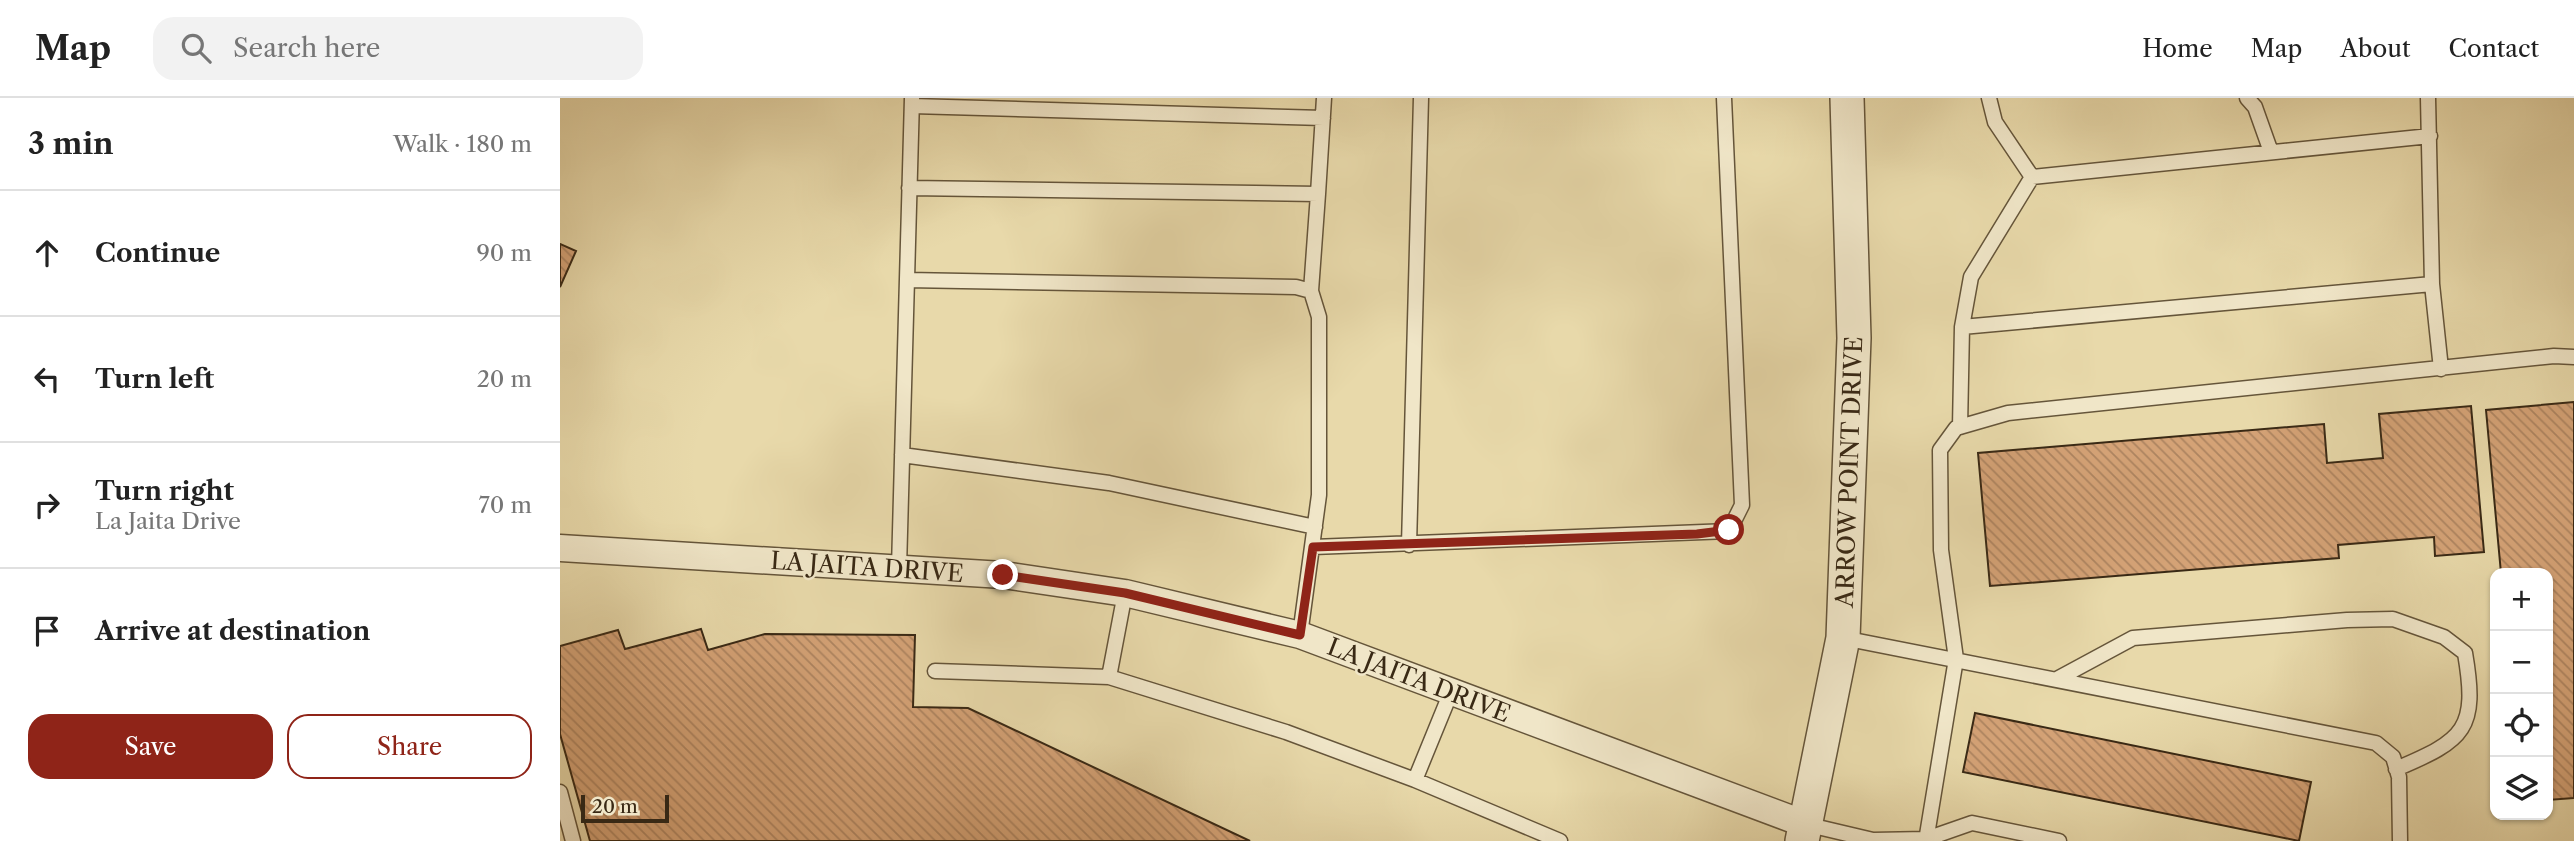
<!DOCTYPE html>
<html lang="en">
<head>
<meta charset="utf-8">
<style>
  body { margin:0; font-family:"Libre Caslon Text",serif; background:#f2f2f2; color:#222 }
  .controls { position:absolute; right:21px; bottom:21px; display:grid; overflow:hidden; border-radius:14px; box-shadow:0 2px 5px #0004 }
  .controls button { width:63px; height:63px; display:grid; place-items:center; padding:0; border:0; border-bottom:2px solid #e0e0e0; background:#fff; color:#222; font:35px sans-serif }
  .scale { position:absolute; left:21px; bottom:18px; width:88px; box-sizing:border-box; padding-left:7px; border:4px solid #392915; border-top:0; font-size:19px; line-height:24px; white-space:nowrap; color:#392915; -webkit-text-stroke:5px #f0e6c8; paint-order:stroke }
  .stop { position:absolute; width:21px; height:21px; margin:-16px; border:5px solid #8f2418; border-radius:50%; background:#fff }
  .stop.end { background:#8f2418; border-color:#fff; box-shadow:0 2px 7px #0008 }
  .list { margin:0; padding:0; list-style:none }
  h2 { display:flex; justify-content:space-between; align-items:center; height:91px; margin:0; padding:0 28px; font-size:30px }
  h2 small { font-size:23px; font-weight:400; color:#767676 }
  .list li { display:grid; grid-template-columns:46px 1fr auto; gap:21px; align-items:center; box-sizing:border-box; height:126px; padding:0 28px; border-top:2px solid #e0e0e0 }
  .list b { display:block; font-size:26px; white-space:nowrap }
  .list p { margin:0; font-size:23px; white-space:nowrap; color:#767676 }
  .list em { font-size:23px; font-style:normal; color:#767676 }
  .actions { display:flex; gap:14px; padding:21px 28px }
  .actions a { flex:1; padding:16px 0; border:2px solid #8f2418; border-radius:21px; text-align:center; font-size:24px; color:#8f2418 }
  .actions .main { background:#8f2418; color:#fff }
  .icon { flex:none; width:38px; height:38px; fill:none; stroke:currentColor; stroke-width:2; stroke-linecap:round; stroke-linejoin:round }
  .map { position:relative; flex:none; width:2014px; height:743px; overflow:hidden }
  header { display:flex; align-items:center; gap:42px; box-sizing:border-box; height:98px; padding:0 35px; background:#fff; border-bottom:2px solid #e0e0e0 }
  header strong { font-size:33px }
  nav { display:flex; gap:38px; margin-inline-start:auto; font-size:24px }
  .search { width:490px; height:63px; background:#f2f2f2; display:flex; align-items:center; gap:18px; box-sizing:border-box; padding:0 24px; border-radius:21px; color:#767676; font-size:26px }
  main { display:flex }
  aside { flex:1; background:#fff }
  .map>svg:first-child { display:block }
</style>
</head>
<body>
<header>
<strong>Map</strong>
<div class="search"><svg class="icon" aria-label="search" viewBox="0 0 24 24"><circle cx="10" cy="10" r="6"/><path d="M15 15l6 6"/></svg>Search here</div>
<nav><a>Home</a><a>Map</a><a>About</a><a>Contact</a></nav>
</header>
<main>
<aside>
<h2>3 min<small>Walk · 180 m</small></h2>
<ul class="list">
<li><svg class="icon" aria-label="ahead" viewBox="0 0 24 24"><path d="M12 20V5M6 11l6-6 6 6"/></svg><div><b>Continue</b></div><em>90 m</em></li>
<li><svg class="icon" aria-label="left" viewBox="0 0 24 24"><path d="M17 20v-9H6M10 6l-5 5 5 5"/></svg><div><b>Turn left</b></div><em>20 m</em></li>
<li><svg class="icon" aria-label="right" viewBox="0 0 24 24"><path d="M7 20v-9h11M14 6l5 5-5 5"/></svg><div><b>Turn right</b><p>La Jaita Drive</p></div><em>70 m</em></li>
<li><svg class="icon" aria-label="arrive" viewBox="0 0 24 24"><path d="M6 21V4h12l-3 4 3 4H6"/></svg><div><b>Arrive at destination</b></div></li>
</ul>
<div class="actions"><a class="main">Save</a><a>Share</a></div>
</aside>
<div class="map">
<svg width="2014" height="743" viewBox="0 0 2014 743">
  <defs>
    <pattern id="building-back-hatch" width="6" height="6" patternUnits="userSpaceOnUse" patternTransform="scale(1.75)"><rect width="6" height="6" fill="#d4a276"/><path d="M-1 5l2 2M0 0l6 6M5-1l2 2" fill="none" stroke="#ad8460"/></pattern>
  </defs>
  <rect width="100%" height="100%" fill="#e8d9aa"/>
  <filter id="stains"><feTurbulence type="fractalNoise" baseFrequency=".00286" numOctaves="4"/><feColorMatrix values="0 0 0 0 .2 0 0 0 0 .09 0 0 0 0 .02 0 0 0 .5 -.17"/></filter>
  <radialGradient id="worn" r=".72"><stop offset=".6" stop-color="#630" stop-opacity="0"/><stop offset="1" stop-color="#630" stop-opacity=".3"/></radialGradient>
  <!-- building -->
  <path fill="url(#building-back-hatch)" stroke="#392915" stroke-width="2" d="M0 146 16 153 0 189Z
    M2014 304V700L1988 702V475H1941L1926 312Z
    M1911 308 1924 454 1875 458 1874 439 1778 447 1779 460 1430 488 1418 355 1764 326 1767 365 1823 360 1819 316Z
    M141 531 148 552 205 536 355 537 353 609 408 610 690 743H30L0 636V548L58 532 65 551Z
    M1415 615 1751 684 1739 743 1403 674Z"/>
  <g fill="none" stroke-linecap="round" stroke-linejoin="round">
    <defs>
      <path id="service" d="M1687 0 1695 9 1711 54
        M1868 0 1872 186 1881 271
        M352 8 763 20
        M1472 79 1870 38
        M349 90 758 96 764 0
        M347 182 736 189 751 193 759 219V397L740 537
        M751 193 758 96
        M1402 229 1411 179 1472 79 1435 24 1429 0
        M1400 329 1402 229 1872 186
        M342 357 549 385 755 429
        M849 447 861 0
        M753 449 1169 433 1182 407 1164 0
        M339 470 352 0
        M1283 540 1816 645 1833 659 1839 679 1840 743
        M375 573 549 579 726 634 855 682 1000 743
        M549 579 565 495
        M1497 581 1573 540 1787 522 1833 521 1884 539 1905 555C1918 631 1905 642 1836 671
        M855 682 891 594
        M0 694 13 743
        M1245 726 1313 742 1366 741 1412 725 1499 743
        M1366 743 1396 561 1381 452 1380 352 1396 330 1448 315 1994 258 2014 259"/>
      <path id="minor" d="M0 450 443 477 565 495 740 537 1245 726"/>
      <path id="tertiary" d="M1242 743 1283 540 1294 240 1287 0"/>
    </defs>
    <!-- service casing -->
    <use href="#service" stroke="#65553a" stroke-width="17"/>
    <!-- minor casing -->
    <use href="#minor" stroke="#65553a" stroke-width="29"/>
    <!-- tertiary casing -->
    <use href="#tertiary" stroke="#65553a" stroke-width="36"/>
    <!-- service -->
    <use href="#service" stroke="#f0e6c8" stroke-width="14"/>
    <!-- minor -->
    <use href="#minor" stroke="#f0e6c8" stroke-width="26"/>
    <!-- tertiary -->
    <use href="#tertiary" stroke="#f0e6c8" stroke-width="33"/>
  </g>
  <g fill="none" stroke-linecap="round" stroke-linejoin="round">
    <!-- route -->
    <path stroke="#8f2418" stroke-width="9" d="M443 477 565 495 740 537 753 449 1137 436 1169 432"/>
  </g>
  <g text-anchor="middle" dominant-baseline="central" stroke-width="5" stroke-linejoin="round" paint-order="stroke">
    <!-- street labels -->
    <g font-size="24" fill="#392915" stroke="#f0e6c8">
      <text transform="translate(1289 374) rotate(-88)">ARROW POINT DRIVE</text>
      <text transform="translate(307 469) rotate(4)">LA JAITA DRIVE</text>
      <text transform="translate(859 582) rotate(21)">LA JAITA DRIVE</text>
    </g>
  </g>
  <rect width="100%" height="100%" filter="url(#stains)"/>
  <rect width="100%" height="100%" fill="url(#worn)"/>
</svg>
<div class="controls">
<button>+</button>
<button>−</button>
<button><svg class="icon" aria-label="locate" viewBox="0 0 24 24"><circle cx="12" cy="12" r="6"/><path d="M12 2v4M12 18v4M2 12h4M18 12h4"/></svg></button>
<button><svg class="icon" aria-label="layers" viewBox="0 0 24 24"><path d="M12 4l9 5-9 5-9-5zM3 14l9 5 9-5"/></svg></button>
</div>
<div class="scale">20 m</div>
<div class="stop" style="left:1169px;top:432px"></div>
<div class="stop end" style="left:443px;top:477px"></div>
</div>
</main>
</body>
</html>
